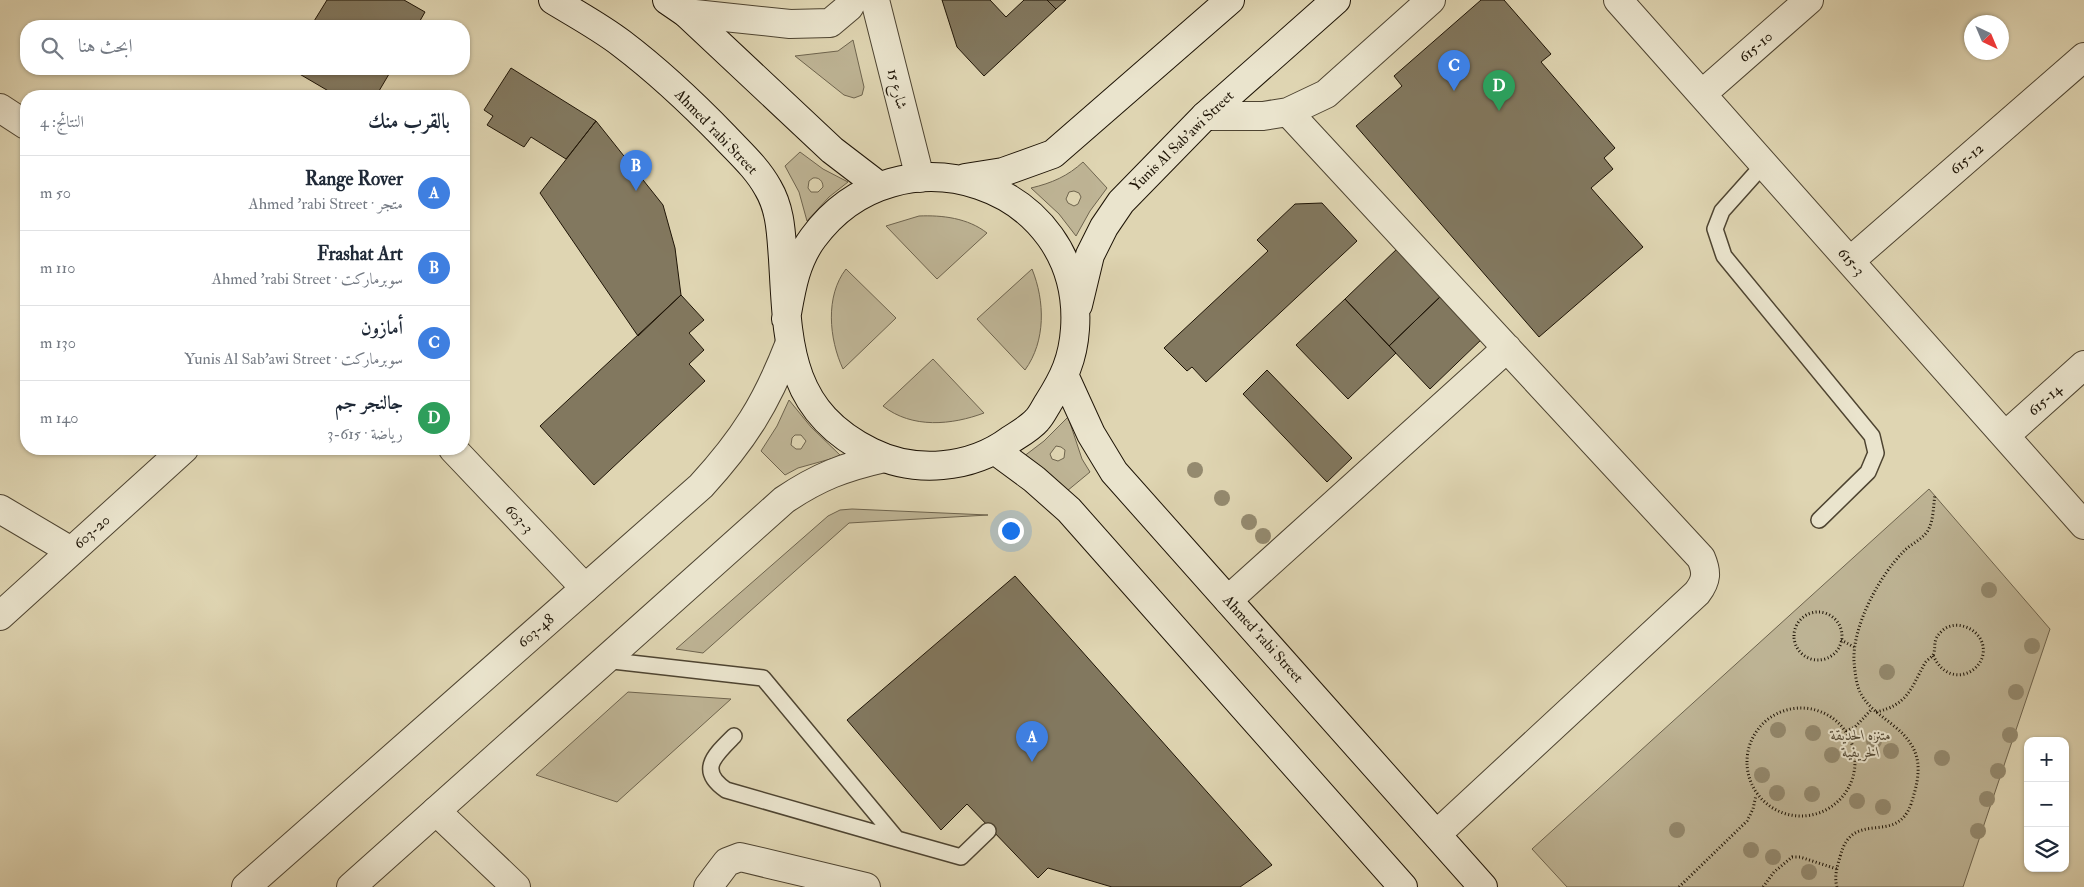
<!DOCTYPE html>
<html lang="ar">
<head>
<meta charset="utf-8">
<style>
  body { margin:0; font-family:"IM FELL Double Pica",Amiri,serif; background:#f2f2f3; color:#1f2937; direction:rtl }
  .controls { position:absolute; right:15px; bottom:15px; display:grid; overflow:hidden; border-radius:10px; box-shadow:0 1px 4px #0004 }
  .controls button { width:45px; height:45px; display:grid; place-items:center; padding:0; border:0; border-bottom:1px solid #e0e1e3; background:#fff; color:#1f2937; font:25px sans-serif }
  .compass { position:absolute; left:1964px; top:15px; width:45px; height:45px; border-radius:50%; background:#fff; box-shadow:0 1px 4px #0004; rotate:136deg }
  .you { position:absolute; left:1010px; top:530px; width:18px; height:18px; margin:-12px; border:4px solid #fff; border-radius:50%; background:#1a73e8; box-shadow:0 0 0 8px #1a73e833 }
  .badge { display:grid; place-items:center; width:32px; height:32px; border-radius:50%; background:#7c3aed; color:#fff; font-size:16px; font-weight:700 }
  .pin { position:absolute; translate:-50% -41px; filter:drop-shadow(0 1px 2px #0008) }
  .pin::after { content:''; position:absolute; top:26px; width:18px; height:15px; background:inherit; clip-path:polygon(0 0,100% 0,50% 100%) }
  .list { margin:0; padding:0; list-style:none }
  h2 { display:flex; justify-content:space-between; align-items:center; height:65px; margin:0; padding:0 20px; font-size:21px }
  h2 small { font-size:16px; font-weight:400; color:#747a83 }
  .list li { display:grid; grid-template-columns:32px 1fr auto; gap:15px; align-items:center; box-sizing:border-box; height:75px; padding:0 20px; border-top:1px solid #e0e1e3 }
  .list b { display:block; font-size:19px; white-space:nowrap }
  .list p { margin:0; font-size:16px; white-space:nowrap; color:#747a83 }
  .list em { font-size:16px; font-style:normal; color:#747a83 }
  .icon { flex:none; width:28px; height:28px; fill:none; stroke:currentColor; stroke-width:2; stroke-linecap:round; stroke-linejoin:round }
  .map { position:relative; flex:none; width:2084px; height:887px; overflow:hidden; direction:ltr }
  .search { position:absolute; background:#fff; box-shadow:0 1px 4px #0004; left:20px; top:20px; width:450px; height:55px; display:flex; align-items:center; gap:12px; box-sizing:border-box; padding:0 18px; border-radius:20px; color:#747a83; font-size:19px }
  .panel { position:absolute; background:#fff; box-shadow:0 1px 4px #0004; left:20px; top:90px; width:450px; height:365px; border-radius:20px; direction:rtl }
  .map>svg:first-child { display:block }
</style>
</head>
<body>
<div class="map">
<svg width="2084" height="887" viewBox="0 0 2084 887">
  <rect width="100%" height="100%" fill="#dfd5b2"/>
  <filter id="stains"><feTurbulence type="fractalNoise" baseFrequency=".004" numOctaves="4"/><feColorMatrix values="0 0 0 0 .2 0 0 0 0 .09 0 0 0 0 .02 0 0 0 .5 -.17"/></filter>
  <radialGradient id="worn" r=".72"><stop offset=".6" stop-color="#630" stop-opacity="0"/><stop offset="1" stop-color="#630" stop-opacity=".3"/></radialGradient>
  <!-- green -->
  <path fill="#beb495" stroke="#6e644e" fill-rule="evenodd" d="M853 40 864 87 862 95 854 98 844 95 795 56 838 51Z
    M800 152 823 169 848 182 829 197 807 221 799 192 785 166ZM813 178C819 177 823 181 823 187L818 192H811L808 188 809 181Z
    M1083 162 1107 188 1090 211 1076 236 1059 214 1031 188C1052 183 1068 176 1083 162ZM1074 191 1079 193 1081 197 1078 204 1074 206 1068 203 1066 199 1069 192Z
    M919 216C942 215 968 218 987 233L937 279 886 226Z
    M846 269 896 318 843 369C829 339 825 296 846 269Z
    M1032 269C1045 301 1046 341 1025 370L977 319Z
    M933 359 984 413C952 425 912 429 883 406Z
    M789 400 811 427 841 456 798 468 785 475 761 451 777 426ZM795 435H801L806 441 801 449H796L791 445 792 438Z
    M1068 417 1082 459 1090 472 1067 491 1019 460 1044 441ZM1056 446 1061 447 1065 450 1064 458 1058 461 1052 459 1050 454Z
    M1929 489 2050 629 1963 887H1567L1532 849Z
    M852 509 988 515 849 523 703 653 676 649 828 516 840 510Z
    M628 692 731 699 617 802 536 775Z"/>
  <!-- building -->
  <path fill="#82785f" stroke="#1e1406" d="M327 0H404L425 12 417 26H311Z
    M942 0H990L1006 17 1024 0H1047L1056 9 984 76 957 47Z
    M1047 0H1066L1056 9Z
    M1481 0H1504L1551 54 1541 62 1615 148 1604 158 1613 169 1591 188 1643 247 1539 337 1356 126 1402 86 1394 76Z
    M511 68 596 121 566 159 531 137 524 147 487 125 493 116 484 110Z
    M291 69H392L376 96H337Z
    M596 121 663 205 675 248 681 295 638 336 540 193Z
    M1322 203 1357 241 1206 382 1192 367 1187 371 1164 348 1268 251 1257 240 1295 204Z
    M1399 247 1443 294 1389 346 1345 299Z
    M1443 294 1484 337 1430 389 1389 346Z
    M681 295 704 320 689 333 704 350 689 364 705 381 594 485 540 426Z
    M1345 299 1396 353 1348 399 1296 345Z
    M1267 370 1352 458 1327 482 1243 394Z
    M1015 576 1272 865 1240 887H1112L1048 868 1038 878 967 804 941 830 847 720Z"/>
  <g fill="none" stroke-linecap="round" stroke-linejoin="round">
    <defs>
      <path id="service" d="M1764 164 1722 211 1715 229 1724 256 1872 436 1876 453 1868 472 1819 520
        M604 660 763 678 897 839 961 857 988 831
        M734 736C715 755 697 770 726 790L897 839"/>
      <path id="minor" d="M1618 0 2084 525
        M1702 94 1809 0
        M0 108 26 125
        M1288 112 1701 558C1707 572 1707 580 1697 593L1437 834
        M1205 116H1263L1288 112 1326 94 1431 0
        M1850 261 2084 57
        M2006 435 2084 365
        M453 449 585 588
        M0 509 71 551
        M1228 600 1507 348
        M0 616 184 449
        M436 811 516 887
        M708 887 727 862 740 857 866 887"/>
      <path id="tertiary" d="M875 0 920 178
        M686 13 790 24 830 23 849 7 853 0
        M246 887 701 486C744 439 766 404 789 345
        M351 887 784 500C818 477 844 467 884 458"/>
      <path id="secondary" d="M553 0C576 14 600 27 621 43 658 71 693 104 725 137 740 153 757 168 768 188 781 210 781 234 783 259 788 342 786 410 871 452 915 474 971 469 1010 440 1019 434 1030 428 1037 420 1041 416 1045 408 1048 403 1064 378 1073 359 1075 329 1085 183 898 122 813 238 795 262 791 291 786 319
        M667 0 686 13 832 150 879 186
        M965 178 1003 172 1053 154 1230 0
        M1078 305 1090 255 1104 227 1121 202 1205 116 1336 0
        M1065 377 1091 434 1114 472 1483 887
        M996 451 1034 479 1069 510 1403 887"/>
    </defs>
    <!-- service casing -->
    <use href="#service" stroke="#4e4431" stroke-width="18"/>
    <!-- minor casing -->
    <use href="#minor" stroke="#4e4431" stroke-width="30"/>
    <!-- tertiary casing -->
    <use href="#tertiary" stroke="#4e4431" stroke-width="30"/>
    <!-- secondary casing -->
    <use href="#secondary" stroke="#1e1406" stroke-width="30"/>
    <!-- path -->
    <path stroke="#1e1406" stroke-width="3" stroke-dasharray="1 2.5" stroke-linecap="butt" d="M1794 636a24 24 0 1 1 48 0a24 24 0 1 1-48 0Z
      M1841 640 1854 647
      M1747 762a54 54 0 1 1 108 0a54 54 0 1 1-108 0Z
      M1876 712C1908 705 1911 688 1925 663 1927 660 1931 658 1933 655 1937 647 1931 641 1942 631 1953 620 1974 626 1981 640 1994 668 1950 694 1933 655
      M1846 731 1855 727 1872 709
      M1679 887 1747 821 1753 809 1756 795
      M1763 887 1774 872 1792 857H1800L1837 869
      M1837 887C1834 877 1837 867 1840 857 1852 807 1896 847 1911 804 1922 771 1923 749 1894 726 1881 715 1868 708 1860 692 1856 684 1855 671 1854 662 1852 627 1879 576 1904 551 1911 544 1921 540 1927 532 1934 521 1933 507 1935 495"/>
    <!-- service -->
    <use href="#service" stroke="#eae4cd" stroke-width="15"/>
    <!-- minor -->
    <use href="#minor" stroke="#eae4cd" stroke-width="28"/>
    <!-- tertiary -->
    <use href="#tertiary" stroke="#eae4cd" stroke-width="28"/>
    <!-- secondary -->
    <use href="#secondary" stroke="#eae4cd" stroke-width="28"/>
  </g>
  <!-- trees -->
  <g fill="#948a6f">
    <circle cx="1195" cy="470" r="8"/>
    <circle cx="1222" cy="498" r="8"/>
    <circle cx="1249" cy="522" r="8"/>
    <circle cx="1263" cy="536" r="8"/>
    <circle cx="1989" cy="590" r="8"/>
    <circle cx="2032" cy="646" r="8"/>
    <circle cx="1887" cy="672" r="8"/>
    <circle cx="2016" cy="692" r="8"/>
    <circle cx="1778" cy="730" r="8"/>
    <circle cx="1813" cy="733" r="8"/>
    <circle cx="2010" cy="735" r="8"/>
    <circle cx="1874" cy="741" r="8"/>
    <circle cx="1891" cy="751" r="8"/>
    <circle cx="1832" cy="755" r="8"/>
    <circle cx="1942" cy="758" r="8"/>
    <circle cx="1998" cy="771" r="8"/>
    <circle cx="1762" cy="775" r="8"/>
    <circle cx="1777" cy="793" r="8"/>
    <circle cx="1812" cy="794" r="8"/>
    <circle cx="1987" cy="799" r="8"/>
    <circle cx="1857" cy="801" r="8"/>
    <circle cx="1883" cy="807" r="8"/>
    <circle cx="1677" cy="830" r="8"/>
    <circle cx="1978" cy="831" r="8"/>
    <circle cx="1751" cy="850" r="8"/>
    <circle cx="1773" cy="857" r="8"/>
    <circle cx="1809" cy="872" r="8"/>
  </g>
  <g text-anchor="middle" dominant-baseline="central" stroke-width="4" stroke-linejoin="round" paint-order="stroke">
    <!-- street labels -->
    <g font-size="15" fill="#1e1406" stroke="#eae4cd">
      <text transform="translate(1756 47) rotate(-41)">615-10</text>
      <text transform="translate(897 89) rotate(76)">شارع 15</text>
      <text transform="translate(716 132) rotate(46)">Ahmed 'rabi Street</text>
      <text transform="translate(1182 141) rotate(-44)">Yunis Al Sab'awi Street</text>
      <text transform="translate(1967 159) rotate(-41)">615-12</text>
      <text transform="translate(1851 262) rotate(48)">615-3</text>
      <text transform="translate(2045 400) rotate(-42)">615-14</text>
      <text transform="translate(519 519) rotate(47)">603-3</text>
      <text transform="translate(92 532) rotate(-42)">603-20</text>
      <text transform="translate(536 631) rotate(-41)">603-48</text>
      <text transform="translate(1263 639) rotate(48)">Ahmed 'rabi Street</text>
    </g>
    <!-- park labels -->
    <g font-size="15" font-style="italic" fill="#564c38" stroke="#eae4cd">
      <text x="1861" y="735">متنزه الحديقة<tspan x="1861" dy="17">الخريفية</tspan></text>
    </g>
  </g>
  <rect width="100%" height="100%" filter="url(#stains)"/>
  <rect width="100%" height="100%" fill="url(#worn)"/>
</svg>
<div class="controls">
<button>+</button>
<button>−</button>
<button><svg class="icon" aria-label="layers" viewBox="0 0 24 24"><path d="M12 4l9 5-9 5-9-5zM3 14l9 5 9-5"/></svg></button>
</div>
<svg class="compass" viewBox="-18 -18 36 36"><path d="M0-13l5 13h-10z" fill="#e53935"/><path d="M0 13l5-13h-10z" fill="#747a83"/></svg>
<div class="you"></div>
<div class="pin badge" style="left:1032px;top:762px;background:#3f7fe0">A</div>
<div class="pin badge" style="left:636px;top:191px;background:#3f7fe0">B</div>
<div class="pin badge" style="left:1454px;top:91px;background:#3f7fe0">C</div>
<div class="pin badge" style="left:1499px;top:111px;background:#2e9e5b">D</div>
<div class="search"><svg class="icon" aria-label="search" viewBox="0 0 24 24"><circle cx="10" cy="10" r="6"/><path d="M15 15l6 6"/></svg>ابحث هنا</div>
<section class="panel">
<h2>بالقرب منك<small>النتائج: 4</small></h2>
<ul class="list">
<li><span class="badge" style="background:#3f7fe0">A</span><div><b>Range Rover</b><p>متجر · Ahmed 'rabi Street</p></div><em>50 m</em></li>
<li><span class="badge" style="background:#3f7fe0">B</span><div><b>Frashat Art</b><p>سوبرماركت · Ahmed 'rabi Street</p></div><em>110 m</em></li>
<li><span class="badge" style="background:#3f7fe0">C</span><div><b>أمازون</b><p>سوبرماركت · Yunis Al Sab'awi Street</p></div><em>130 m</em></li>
<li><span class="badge" style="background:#2e9e5b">D</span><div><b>جالنجر جم</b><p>رياضة · 615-3</p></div><em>140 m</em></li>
</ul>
</section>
</div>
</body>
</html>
